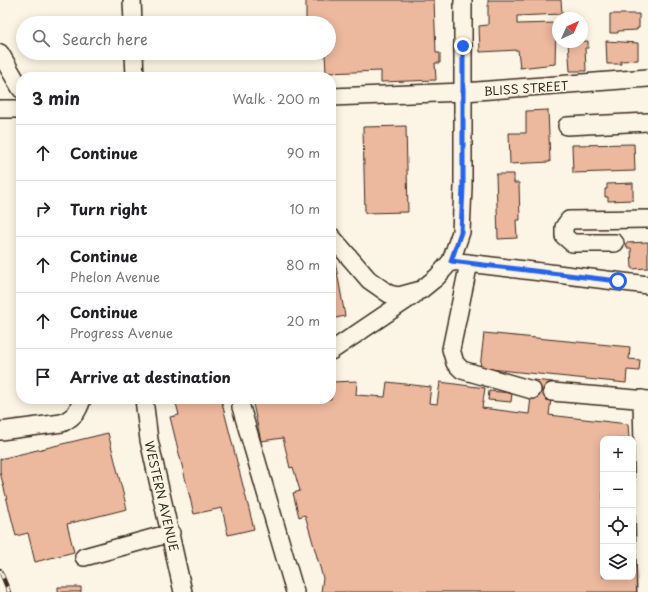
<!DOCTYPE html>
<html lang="en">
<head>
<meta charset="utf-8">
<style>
  body { margin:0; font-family:"Playpen Sans",sans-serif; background:#f6f6f6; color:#202124 }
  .controls { position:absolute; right:12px; bottom:12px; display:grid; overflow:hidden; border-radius:8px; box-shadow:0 2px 10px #0003 }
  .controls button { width:36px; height:36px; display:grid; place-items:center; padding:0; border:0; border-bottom:1px solid #e0e0e0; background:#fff; color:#202124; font:20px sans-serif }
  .compass { position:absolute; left:552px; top:12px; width:36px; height:36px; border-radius:50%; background:#fff; box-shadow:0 2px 10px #0003; rotate:45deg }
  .stop { position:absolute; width:12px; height:12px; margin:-9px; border:3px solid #2563eb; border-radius:50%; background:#fff }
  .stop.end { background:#2563eb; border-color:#fff; box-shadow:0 1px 4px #0008 }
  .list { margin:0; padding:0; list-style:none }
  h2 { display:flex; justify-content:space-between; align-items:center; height:52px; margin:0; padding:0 16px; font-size:17px }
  h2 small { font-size:13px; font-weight:400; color:#757577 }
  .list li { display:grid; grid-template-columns:26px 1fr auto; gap:12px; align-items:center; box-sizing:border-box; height:56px; padding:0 16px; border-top:1px solid #e0e0e0 }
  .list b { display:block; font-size:15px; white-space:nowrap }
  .list p { margin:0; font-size:13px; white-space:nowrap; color:#757577 }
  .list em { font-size:13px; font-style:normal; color:#757577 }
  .icon { flex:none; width:22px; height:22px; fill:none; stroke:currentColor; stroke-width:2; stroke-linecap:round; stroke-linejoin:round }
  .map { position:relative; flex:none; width:648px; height:592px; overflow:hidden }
  .search { position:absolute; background:#fff; box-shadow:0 2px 10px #0003; left:16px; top:16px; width:320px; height:44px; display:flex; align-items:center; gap:10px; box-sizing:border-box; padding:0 14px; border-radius:22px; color:#757577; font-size:15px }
  .panel { position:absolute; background:#fff; box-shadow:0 2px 10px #0003; left:16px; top:72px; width:320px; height:332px; border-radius:16px }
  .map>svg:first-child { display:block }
</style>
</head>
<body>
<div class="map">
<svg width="648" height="592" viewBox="0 0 648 592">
  <rect width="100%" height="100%" fill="#fcf5e5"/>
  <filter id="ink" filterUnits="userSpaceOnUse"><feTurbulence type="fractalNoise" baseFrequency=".025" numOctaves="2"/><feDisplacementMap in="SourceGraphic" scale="8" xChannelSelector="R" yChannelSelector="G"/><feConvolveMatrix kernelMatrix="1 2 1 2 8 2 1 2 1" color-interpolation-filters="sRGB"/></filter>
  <g filter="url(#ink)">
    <!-- building -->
    <path fill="#ecb89e" stroke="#3b2a1e" d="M306 0H434L436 53H440V63H435L436 80 381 82V71L326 73 325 53H329V23H291V20H306Z
      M488 0H561L562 14 517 16V24L556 23 555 64 520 68 518 50 480 52 479 26 488 25Z
      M610 14H639V28H637V30L618 31V33H610Z
      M588 41V48H585L586 71H570L568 42Z
      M606 41 638 43V60L621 61V64H607Z
      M548 110 550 162 510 164 509 133H526V111Z
      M406 126 408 212 365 213 363 127Z
      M634 144 635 171 573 173 572 145Z
      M496 174H514V183H519L520 220H516L517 238 498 239Z
      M633 183V200L608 201V197H605V189H607V184Z
      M648 242V268L632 269 631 248H627L626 243Z
      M335 261 345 316 331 319V262Z
      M484 333 630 347 629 359 640 360 639 371 627 370 626 383 480 368Z
      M533 380 553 382 549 415 628 424 629 439H603V577H633V472L638 471 641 592H321L323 578 305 515 299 517 293 493 300 491 293 467 290 468 283 438 261 441 252 399H331V382L357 381 356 395 385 397 387 382 431 387 429 403 437 404 440 382 485 388 482 408 529 414Z
      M489 391 512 393 511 402 488 400Z
      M175 399H221L254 529 228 535 222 508 194 514 170 417 179 415Z
      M108 433 127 509 67 524 74 552 35 562 28 533 16 536 0 472V459Z
      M58 587H81V592H58Z"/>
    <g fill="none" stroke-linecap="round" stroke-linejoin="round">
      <defs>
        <path id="minor" d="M132 0 133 23
          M0 53 21 89
          M134 53 135 77
          M331 97 464 92 648 78
          M0 109H21
          M567 126 648 122
          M331 236 369 280 389 294 399 296 421 290 437 277 451 261 461 232 463 187V0
          M615 243H572L564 236V227L569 220 648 219
          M451 261 648 285
          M469 263 451 349 455 363 462 370 532 390
          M331 351 414 295
          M552 392 648 400
          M144 399 149 440 183 592
          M241 399V407L295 592
          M642 399 646 592
          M0 431 62 423C74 417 78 412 82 399
          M84 557 171 533"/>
      </defs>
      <!-- minor casing -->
      <use href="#minor" stroke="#3b2a1e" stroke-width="20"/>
      <!-- minor -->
      <use href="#minor" stroke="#fcf5e5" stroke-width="17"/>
      <defs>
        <path id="rail" d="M0 570 9 592"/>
      </defs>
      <!-- rail casing -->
      <use href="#rail" stroke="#3b2a1e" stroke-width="4.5"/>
      <!-- rail -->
      <use href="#rail" stroke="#fcf5e5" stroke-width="3" stroke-dasharray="9" stroke-linecap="butt"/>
    </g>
  </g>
  <g fill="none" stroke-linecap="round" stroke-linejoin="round" filter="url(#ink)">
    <!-- route -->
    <path stroke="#2563eb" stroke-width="5" d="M463 46V187L461 232 451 261 618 281"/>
  </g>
  <g text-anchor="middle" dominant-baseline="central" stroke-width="3" stroke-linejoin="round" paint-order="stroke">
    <!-- street labels -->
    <g font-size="12" fill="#3b2a1e" stroke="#fcf5e5">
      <text transform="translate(526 88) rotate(-4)">BLISS STREET</text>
      <text transform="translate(162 496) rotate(77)">WESTERN AVENUE</text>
    </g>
  </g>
</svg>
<div class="controls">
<button>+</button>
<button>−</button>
<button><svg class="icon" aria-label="locate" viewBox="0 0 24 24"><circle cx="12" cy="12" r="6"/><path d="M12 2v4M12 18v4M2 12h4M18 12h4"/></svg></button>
<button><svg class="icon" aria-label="layers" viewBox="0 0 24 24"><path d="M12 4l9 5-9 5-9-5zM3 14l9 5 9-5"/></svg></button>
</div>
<svg class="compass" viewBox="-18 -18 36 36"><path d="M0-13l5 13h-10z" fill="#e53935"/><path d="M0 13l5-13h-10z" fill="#757577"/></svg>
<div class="stop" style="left:618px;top:281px"></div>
<div class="stop end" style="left:463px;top:46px"></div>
<div class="search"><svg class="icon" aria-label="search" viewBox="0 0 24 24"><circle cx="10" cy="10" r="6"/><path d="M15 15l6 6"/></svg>Search here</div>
<section class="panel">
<h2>3 min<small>Walk · 200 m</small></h2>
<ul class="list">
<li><svg class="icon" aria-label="ahead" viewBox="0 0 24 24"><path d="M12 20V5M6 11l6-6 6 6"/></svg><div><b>Continue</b></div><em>90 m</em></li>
<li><svg class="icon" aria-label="right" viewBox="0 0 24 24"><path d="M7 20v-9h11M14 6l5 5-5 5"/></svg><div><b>Turn right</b></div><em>10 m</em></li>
<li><svg class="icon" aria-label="ahead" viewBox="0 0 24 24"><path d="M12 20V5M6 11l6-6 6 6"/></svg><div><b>Continue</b><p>Phelon Avenue</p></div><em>80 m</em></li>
<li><svg class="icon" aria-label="ahead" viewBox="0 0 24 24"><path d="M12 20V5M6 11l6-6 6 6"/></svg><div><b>Continue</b><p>Progress Avenue</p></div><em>20 m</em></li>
<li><svg class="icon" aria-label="arrive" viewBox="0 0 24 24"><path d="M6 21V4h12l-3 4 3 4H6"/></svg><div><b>Arrive at destination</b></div></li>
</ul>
</section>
</div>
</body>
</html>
